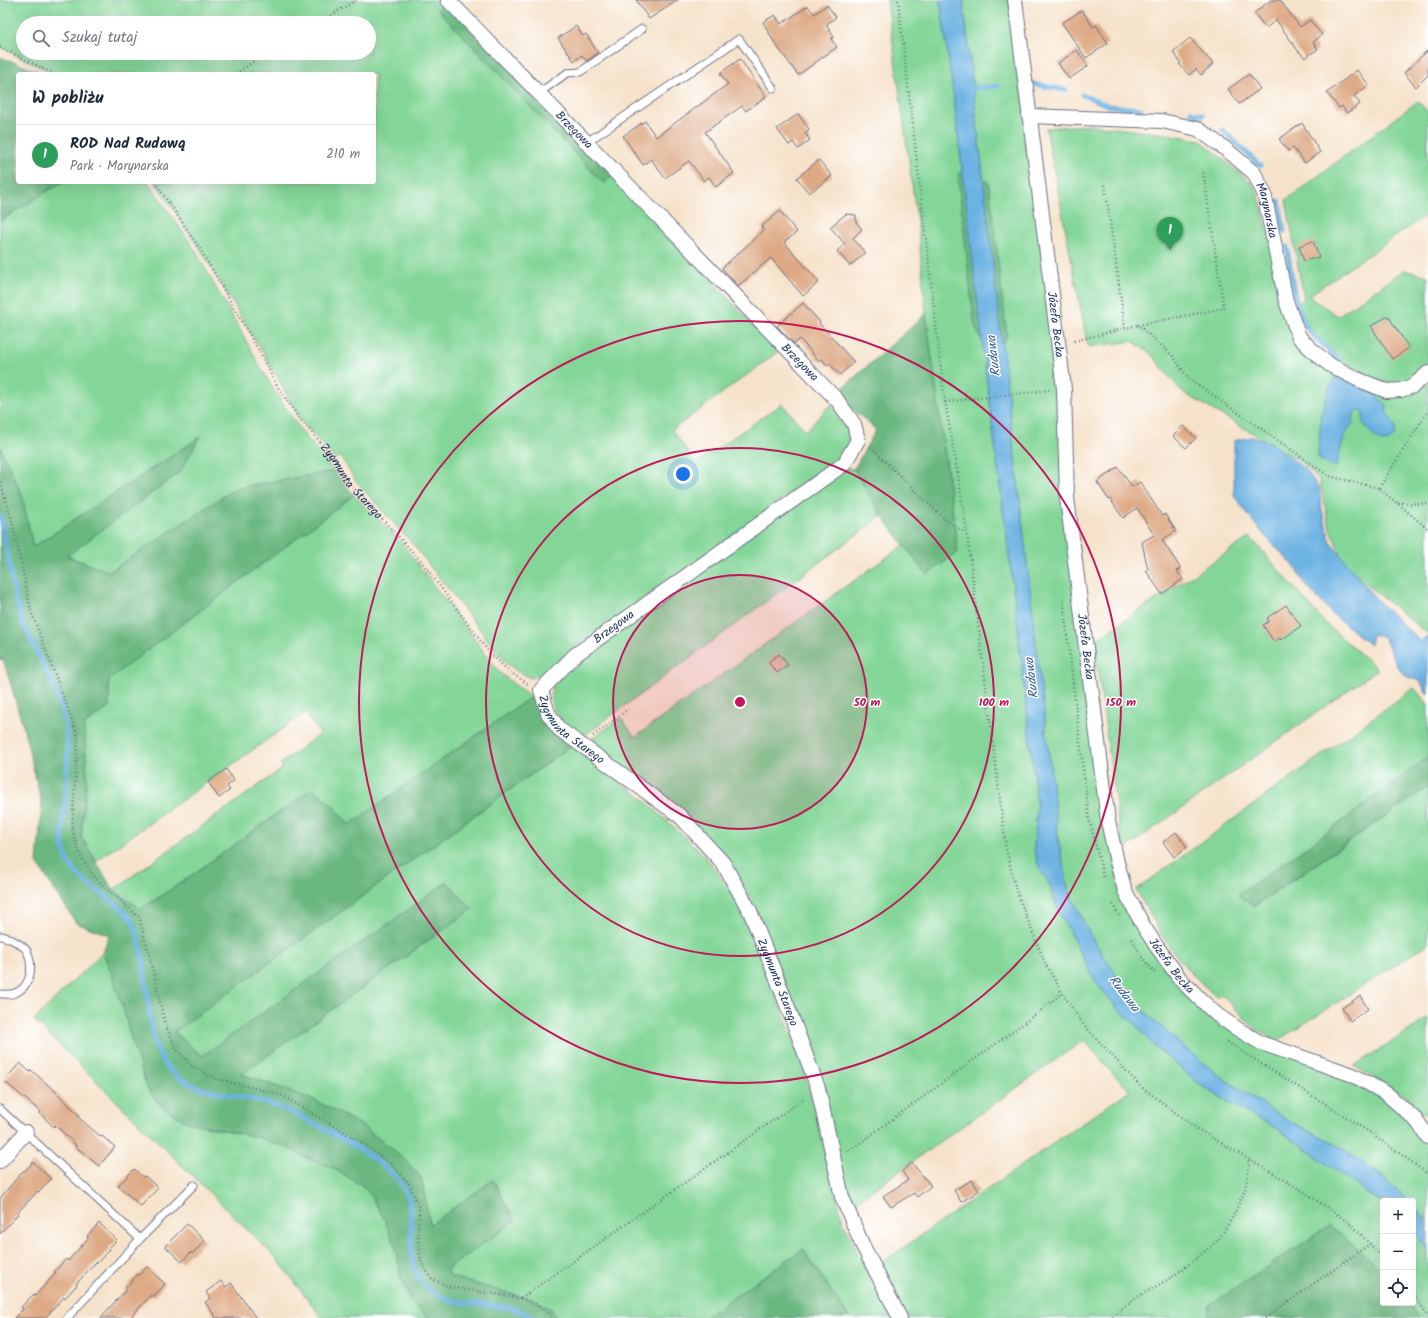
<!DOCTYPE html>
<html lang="pl">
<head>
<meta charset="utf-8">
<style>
  body { margin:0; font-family:Kalam,sans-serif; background:#f6f6f7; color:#1f2937 }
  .controls { position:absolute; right:12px; bottom:12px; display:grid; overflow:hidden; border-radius:4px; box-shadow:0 4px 16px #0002 }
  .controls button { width:36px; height:36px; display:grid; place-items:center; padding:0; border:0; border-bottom:1px solid #e0e1e3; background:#fff; color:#1f2937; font:20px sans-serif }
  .you { position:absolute; left:683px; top:474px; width:14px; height:14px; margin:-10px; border:3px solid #fff; border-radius:50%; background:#1a73e8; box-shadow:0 0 0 6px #1a73e833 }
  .badge { display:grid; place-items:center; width:26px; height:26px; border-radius:50%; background:#b5179e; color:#fff; font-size:13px; font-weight:700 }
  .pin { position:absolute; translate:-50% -33px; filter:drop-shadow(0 1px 2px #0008) }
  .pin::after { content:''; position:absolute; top:21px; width:14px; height:12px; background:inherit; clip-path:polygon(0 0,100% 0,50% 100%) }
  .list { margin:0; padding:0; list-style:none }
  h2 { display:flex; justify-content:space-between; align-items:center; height:52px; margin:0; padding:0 16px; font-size:17px }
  h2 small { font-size:13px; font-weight:400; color:#747a83 }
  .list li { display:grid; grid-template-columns:26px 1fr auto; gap:12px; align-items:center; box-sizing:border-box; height:60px; padding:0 16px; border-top:1px solid #e0e1e3 }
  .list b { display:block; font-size:15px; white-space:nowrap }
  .list p { margin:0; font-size:13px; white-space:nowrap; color:#747a83 }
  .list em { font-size:13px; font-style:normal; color:#747a83 }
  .icon { flex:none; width:22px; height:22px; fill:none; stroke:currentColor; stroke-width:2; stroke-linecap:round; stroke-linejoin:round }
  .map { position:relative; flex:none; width:1428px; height:1318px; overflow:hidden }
  .search { position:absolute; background:#fff; box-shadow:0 4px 16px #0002; left:16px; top:16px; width:360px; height:44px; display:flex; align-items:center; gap:10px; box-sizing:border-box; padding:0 14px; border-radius:22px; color:#747a83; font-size:15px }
  .panel { position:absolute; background:#fff; box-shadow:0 4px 16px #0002; left:16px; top:72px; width:360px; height:112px; border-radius:4px }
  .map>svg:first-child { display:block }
</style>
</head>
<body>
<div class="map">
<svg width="1428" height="1318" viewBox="0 0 1428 1318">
  <rect width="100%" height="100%" fill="#fff"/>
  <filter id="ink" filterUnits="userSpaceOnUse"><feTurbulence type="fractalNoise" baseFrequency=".025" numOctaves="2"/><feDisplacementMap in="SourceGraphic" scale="8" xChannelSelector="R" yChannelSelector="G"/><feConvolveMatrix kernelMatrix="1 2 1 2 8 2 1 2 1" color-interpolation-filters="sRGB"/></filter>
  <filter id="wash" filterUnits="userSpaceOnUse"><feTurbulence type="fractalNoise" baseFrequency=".012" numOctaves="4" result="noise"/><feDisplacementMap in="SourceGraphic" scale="16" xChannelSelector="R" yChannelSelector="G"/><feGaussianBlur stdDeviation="0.9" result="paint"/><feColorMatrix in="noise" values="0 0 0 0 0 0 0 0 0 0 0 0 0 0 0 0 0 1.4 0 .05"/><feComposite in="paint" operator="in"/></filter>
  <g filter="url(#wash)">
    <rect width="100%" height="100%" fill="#f6e2ca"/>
    <!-- green -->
    <path fill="#83d698" stroke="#4f827b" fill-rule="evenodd" d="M0 0H448L664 229 778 352 672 430 696 463 782 404 806 431 831 404 847 426 850 439 846 452 708 553 572 649 543 674 531 678 517 671 506 663 416 548 355 480 340 456 335 459 299 418 277 376 200 249 155 182H374V74H54L0 47ZM23 23H369V53H23Z
      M887 0H940L953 91 988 391 1015 602 1037 806 1034 848 1038 864 1050 886 1058 910 1095 981 1117 1008 1135 1024 1151 1043 1203 1087 1253 1116 1275 1127 1383 1204V1272L1369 1258 1211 1305 1208 1318H907L880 1264 1130 1090 1116 1077 1084 1040 850 1206 799 1019 752 900 720 855 587 742 621 718 635 737 904 545 927 574 958 552 926 314 918 228Z
      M963 0H1011L1118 884 1210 1013 1360 1082 1396 1105 1428 1143V1220L1413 1206V1201H1408L1383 1177 1340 1147 1282 1117 1218 1075 1180 1044 1149 1016 1127 992 1090 935 1069 891 1059 845Z
      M1418 101 1428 112V214L1308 296 1338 316 1404 270 1428 276V366L1409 381 1392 386 1334 359 1307 331 1295 306 1304 299 1286 200Z
      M1090 125 1167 134 1200 140 1253 184 1259 197 1296 341 1368 389 1390 399 1412 395 1428 383V634L1347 569 1330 529 1319 479 1297 459 1182 392 1151 354 1132 341 1088 347 1046 128Z
      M62 182H148L192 245 273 389 302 432 334 471 236 488 109 572 66 556 180 472 199 438 33 547 22 495 0 447V221Z
      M844 468 854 469 882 516 581 738C563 724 540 704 556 680 562 672 573 664 581 657Z
      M354 495 400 541 500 673 531 697 349 825 331 804 185 880 141 909 113 890 283 768 280 764 320 734 305 713 96 861 81 836 87 776 84 725 109 707V679Z
      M1250 537 1326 624 1378 669 1122 851 1094 641Z
      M1414 688 1428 704V757L1328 832 1238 895 1255 906 1428 787V944L1277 1041 1255 1029 1223 996 1216 997 1189 971 1167 944 1136 890Z
      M572 745 642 798 701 852 730 888 761 957 801 1059 843 1221 868 1274 892 1318H849L803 1249 704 1318H556L552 1310 536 1301 451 1277 446 1270 515 1221 493 1180 430 1225 421 1177 314 1100 242 1074 472 909 447 882 202 1057 174 1032Z
      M103 952 112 975 123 1007 131 1039 148 1090 162 1107 187 1122 257 1137 286 1147 309 1159 333 1168 366 1188 385 1220 395 1247 401 1278 411 1302 425 1315 430 1318H322L277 1259 34 1020Z
      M1428 1018V1118L1407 1097 1354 1066Z
      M1413 1231 1428 1249V1318H1419L1409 1303H1413Z"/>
    <!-- forest -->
    <path fill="#6ab780" stroke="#42736f" d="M444 3 612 175 604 184 437 9Z
      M0 57 45 74H18V182H62L0 221Z
      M961 171 987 181 989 185 1007 337 1000 345C981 342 980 341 974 322L958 176Z
      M926 314 958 552 927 575 882 516 854 469 876 430 836 394Z
      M200 437 180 472 67 556 109 572 236 488 334 471 354 495 109 679V707L84 725 87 776 81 836 113 890 141 909 185 880 313 788 331 804 349 825 531 697 549 727 572 745 174 1032 202 1056 447 882 472 909 242 1074 314 1100 358 1123 398 1153 421 1177 430 1225 493 1180 515 1221 446 1270 451 1277 536 1301 552 1310 556 1318H430L425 1315 411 1302 401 1278 395 1247 385 1220 366 1188 333 1168 309 1159 286 1147 257 1137 187 1122 162 1107 148 1090 131 1039 123 1007 112 975 103 952 109 935 76 923 37 863 42 804 23 726 3 659 0 660V447L22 495 33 547Z
      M1428 757V787L1254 906 1238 895 1328 832Z
      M1329 1226 1369 1258 1383 1272V1303H1409L1419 1318H1208L1210 1305Z
      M803 1249 849 1318H704Z"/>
    <!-- water -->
    <path fill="#6cb2e2" stroke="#4470a0" d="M940 0H963L1059 845 1069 891 1090 935 1127 992 1149 1016 1180 1044 1218 1075 1282 1117 1340 1147 1383 1177 1408 1201H1383V1204L1275 1127 1253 1116 1203 1087 1151 1043 1135 1024 1117 1008 1095 981 1058 910 1050 886 1038 864 1034 848 1037 806 1015 602 988 391 953 91Z
      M1335 376C1352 384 1378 391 1388 408H1385L1396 429 1395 435 1388 441 1382 442 1374 436 1363 423V414L1361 409 1354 413 1353 423 1345 433 1336 467C1329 465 1321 463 1318 456 1320 427 1321 402 1335 376Z
      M1251 437 1265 440 1274 444 1280 451 1285 453 1307 471 1319 488 1322 510 1331 543 1364 585 1384 607 1421 642 1426 636 1428 638V695L1420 681 1408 677 1398 668 1384 637 1372 634 1370 645 1331 613 1304 583 1294 566 1266 537 1251 519 1234 495V441Z
      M1413 1206 1428 1220V1249L1413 1231Z"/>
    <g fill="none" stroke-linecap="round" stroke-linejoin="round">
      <!-- stream -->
      <path stroke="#6cb2e2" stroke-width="5" d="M1028 83 1066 90
        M967 89 998 86
        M1082 95 1109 106 1141 109
        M1191 112 1203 115
        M1223 130 1260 166
        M1279 201 1284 231
        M1287 247C1291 271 1293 304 1306 326 1313 338 1326 347 1336 357L1338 361
        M0 516C9 550 10 585 21 618 23 625 27 631 30 638 44 667 62 697 66 729 68 750 68 773 66 794 65 814 59 835 65 854 72 876 97 890 115 903 121 909 129 915 133 923 149 960 144 1003 155 1041 157 1047 159 1055 163 1061 181 1091 225 1093 256 1100 275 1105 294 1112 311 1122 339 1137 388 1162 404 1188 421 1215 399 1263 426 1287 456 1314 502 1296 534 1318"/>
    </g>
    <g id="blocks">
      <!-- building -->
      <path fill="#deaa86" d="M636 0H678L649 19Z
        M1271 0H1280L1300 27 1310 20 1322 35 1313 42 1318 49 1305 58 1300 52H1299L1276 20 1266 28 1254 13Z
        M827 5 836 17 826 25 834 37 831 39 837 47 798 75 774 42 763 22 775 15 781 24 808 6 814 14Z
        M1082 10 1093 27 1096 25 1108 43 1086 58 1062 23Z
        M576 26 583 36 586 34 598 53 587 61 582 55 574 61 558 38Z
        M1190 38 1213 64 1201 75 1196 69 1189 75 1179 64 1181 63 1173 52Z
        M1077 50 1088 66 1069 79 1058 63Z
        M1428 50V75L1416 87 1404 73Z
        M740 59 766 97 746 111 742 106 705 132 734 173 716 187 709 177 704 181 689 161 665 178 651 159 643 165 623 136 645 121 656 137 728 84 720 73Z
        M1357 70 1369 85 1354 96 1360 104 1347 113 1342 106 1339 108 1327 93Z
        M1249 74 1260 89 1239 104 1228 89Z
        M798 114 809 129 805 133 810 140 798 149 793 142 789 145 777 129Z
        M1302 123 1320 152 1305 163 1293 148 1288 151 1279 139Z
        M819 160 832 176 809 193 797 178Z
        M780 211 797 232 784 242 819 282 803 296 771 258 738 286 722 268 764 230 761 227Z
        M846 214 856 215V222L862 229 853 238 865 253 850 266 837 251 845 244 830 227Z
        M1313 241 1319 257 1304 261 1299 246Z
        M803 303 820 322 819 323 854 362 840 375 829 363 827 365 822 359 819 361 800 339 794 344 777 326Z
        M1388 316 1409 348 1392 359 1371 326Z
        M1183 426 1196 438 1186 448 1173 436Z
        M1118 467 1132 487 1140 482 1162 516 1165 514 1176 531 1162 540 1181 569 1177 571 1183 579 1162 594 1146 571 1148 570 1142 542 1154 535 1137 508 1123 518 1110 499 1109 500 1097 482Z
        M1286 605 1301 626 1281 640 1280 638 1274 642 1263 625 1269 621 1267 618Z
        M779 654 788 665 777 673 768 662Z
        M226 769 234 781 227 786 230 790 219 798 208 782Z
        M1176 832 1187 847 1174 857 1163 842Z
        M1360 996 1368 1009 1350 1021 1342 1008Z
        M20 1063 30 1072 31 1070 54 1090 79 1115 78 1117 101 1137 102 1136 115 1147 99 1166 75 1146 76 1145 55 1125 54 1127 39 1113 41 1112 4 1081Z
        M33 1162 51 1179 39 1192 38 1191 17 1213 18 1214 0 1234V1198L24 1170 25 1171Z
        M912 1163 931 1186 917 1197 914 1193 891 1207 883 1196 908 1180 902 1171Z
        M134 1169 143 1177 145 1176 158 1188 141 1206 118 1186Z
        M972 1180 979 1191 961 1202 954 1190Z
        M99 1223 117 1240 109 1248 110 1249 97 1263 96 1262 76 1284 77 1285 65 1298 64 1297 45 1318H14L23 1309 21 1307 34 1294 35 1296 56 1273 54 1272 66 1259 68 1261 88 1238 87 1236Z
        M187 1224 205 1241 192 1254 191 1252 182 1262 165 1246Z
        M147 1267 165 1284 153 1297 151 1295 130 1318H100L126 1290 125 1289 138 1274 139 1275Z
        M221 1281 226 1287 231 1283 256 1318H216L205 1302 210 1299 206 1292Z"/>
    </g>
  </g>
  <g filter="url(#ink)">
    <use href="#blocks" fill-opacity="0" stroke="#686e84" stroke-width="1"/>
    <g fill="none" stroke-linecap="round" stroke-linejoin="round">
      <defs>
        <path id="service" d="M539 93 567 73 580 72 642 29
          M587 142 739 39 773 88
          M0 936C7 936 23 945 27 951 27 951 29 956 29 956 33 970 30 987 15 993 11 995 5 994 0 994
          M0 1109 140 1239
          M67 1318 140 1239 194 1185"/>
        <g id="minor">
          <path id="s2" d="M448 0C578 133 707 267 837 400L854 424 858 440 844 464 575 655 541 690 548 713 559 729 680 816 723 863 750 911 781 989 818 1088 842 1197 862 1244 900 1318"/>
          <path id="s3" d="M1015 0 1064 389 1067 498 1108 821 1117 862 1125 891 1144 927 1157 947 1181 980 1199 998 1216 1014 1236 1028 1261 1043 1353 1075 1387 1094 1417 1121 1428 1137"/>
          <path id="s4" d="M1029 116 1162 121 1198 129 1227 150 1254 173 1264 193 1286 301 1299 337 1313 351 1330 365 1357 379 1387 391 1401 390 1413 386 1428 373"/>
          <path d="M0 1161 26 1132"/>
        </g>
      </defs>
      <!-- service casing -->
      <use href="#service" stroke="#686e84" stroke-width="9"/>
      <!-- minor casing -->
      <use href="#minor" stroke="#686e84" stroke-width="16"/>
      <!-- path -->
      <g stroke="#686e84" stroke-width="2.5" stroke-dasharray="1 3" stroke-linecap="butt">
        <path d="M898 0 945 402 956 463 967 533 1006 849 1016 890 1044 961 1062 993 1083 1024 1140 1086 1199 1130 1298 1188 1334 1212 1353 1226 1383 1258"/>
        <path d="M317 23 324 20 356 0"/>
        <path d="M0 47 54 74"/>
        <path d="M236 74 265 53"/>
        <path id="s1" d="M155 182 200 249 259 351 277 386 299 418 335 459 348 482 421 561 491 655 510 672 528 684"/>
        <path d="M1105 185 1125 328"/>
        <path d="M1138 325 1224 308 1203 171"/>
        <path d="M1074 341 1138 325 1173 356 1188 378 1329 476 1379 488 1428 529"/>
        <path d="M945 402 1049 390"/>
        <path d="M871 447 916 492 946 520 966 533"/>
        <path d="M0 482 12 520 31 611 78 736 72 829 80 855 97 880 139 917 148 950 165 1024 176 1049 191 1065 214 1078 281 1095 361 1142 391 1164 409 1184 419 1208 418 1237 421 1262 432 1279 450 1287 521 1298 537 1304 548 1313 552 1318"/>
        <path d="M1379 488 1428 411"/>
        <path d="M1398 503 1428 504"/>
        <path d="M1063 599 1089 818 1104 879"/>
        <path d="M593 736 628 709"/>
        <path d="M1113 904 1119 916"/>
        <path d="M1132 939 1141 956 1155 973"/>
        <path d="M1224 1040 1371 1133 1428 1174"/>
        <path d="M846 1151 856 1146 1039 1012 1062 993"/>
        <path d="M1413 1293 1428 1316"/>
        <path d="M521 1298 805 1098"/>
        <path d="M1109 1318 1136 1298 1172 1277 1197 1258 1219 1239 1232 1218 1245 1190 1249 1166 1248 1159"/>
        <path d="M1265 1318 1370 1244"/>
      </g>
      <!-- service -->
      <use href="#service" stroke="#fff" stroke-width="7"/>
      <!-- minor -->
      <use href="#minor" stroke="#fff" stroke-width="14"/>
    </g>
  </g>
  <!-- distance rings -->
  <circle cx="740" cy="702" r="127" fill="#c2185b" fill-opacity=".12"/>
  <g fill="none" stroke="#c2185b" stroke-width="2">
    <circle cx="740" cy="702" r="127"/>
    <circle cx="740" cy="702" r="254"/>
    <circle cx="740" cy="702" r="381"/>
  </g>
  <g text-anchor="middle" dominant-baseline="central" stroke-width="3" stroke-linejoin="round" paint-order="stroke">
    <!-- street labels -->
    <g font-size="12" fill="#1b2f5e" stroke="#fff">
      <text stroke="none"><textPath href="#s2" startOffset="181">Brzegowa</textPath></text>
      <text stroke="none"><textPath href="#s4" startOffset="281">Marynarska</textPath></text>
      <text stroke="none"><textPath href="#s3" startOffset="327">Józefa Becka</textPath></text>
      <text stroke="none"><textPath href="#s2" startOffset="505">Brzegowa</textPath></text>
      <text stroke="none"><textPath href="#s1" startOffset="359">Zygmunta Starego</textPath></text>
      <text transform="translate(614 627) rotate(-36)">Brzegowa</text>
      <text stroke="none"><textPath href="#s3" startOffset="651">Józefa Becka</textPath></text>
      <text stroke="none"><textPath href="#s2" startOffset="1062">Zygmunta Starego</textPath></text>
      <text stroke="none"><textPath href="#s3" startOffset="987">Józefa Becka</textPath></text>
      <text stroke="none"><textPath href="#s2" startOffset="1398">Zygmunta Starego</textPath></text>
    </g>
    <!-- water labels -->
    <g font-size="13" font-style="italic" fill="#375d8c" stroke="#fff">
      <text transform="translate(994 356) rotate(-97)">Rudawa</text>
      <text transform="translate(1032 678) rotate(-97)">Rudawa</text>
      <text transform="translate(1124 994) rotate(53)">Rudawa</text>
    </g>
  </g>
  <circle cx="740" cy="702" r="6" fill="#c2185b" stroke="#fff" stroke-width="2"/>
  <g font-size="12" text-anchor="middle" font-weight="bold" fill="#c2185b" stroke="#fff" stroke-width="3" stroke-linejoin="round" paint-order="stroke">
    <text x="867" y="706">50 m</text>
    <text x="994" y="706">100 m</text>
    <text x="1121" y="706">150 m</text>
  </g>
</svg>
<div class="controls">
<button>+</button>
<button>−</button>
<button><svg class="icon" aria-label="locate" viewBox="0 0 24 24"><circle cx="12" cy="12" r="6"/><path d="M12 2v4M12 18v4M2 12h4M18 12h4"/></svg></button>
</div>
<div class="you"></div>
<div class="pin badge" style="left:1170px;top:250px;background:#2e9e5b">1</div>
<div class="search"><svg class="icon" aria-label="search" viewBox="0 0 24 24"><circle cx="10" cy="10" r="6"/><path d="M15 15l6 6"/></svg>Szukaj tutaj</div>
<section class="panel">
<h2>W pobliżu<small></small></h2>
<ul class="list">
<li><span class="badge" style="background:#2e9e5b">1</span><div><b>ROD Nad Rudawą</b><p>Park · Marynarska</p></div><em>210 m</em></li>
</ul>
</section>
</div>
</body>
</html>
